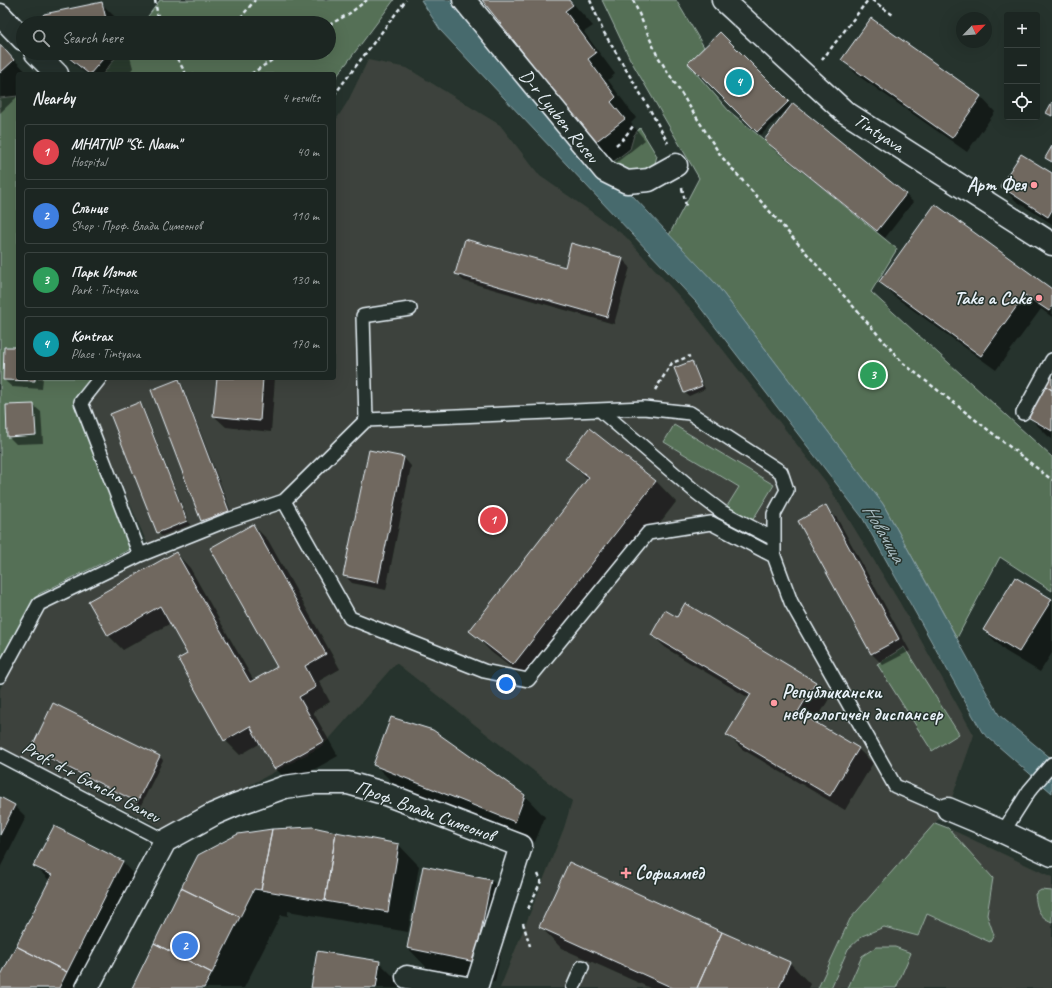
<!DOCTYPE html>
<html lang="en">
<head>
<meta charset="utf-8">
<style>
  body { margin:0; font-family:Caveat,sans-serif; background:#252e2a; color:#f1f3f6 }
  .controls { position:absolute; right:12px; top:12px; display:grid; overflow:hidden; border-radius:4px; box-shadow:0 4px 16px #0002 }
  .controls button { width:36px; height:36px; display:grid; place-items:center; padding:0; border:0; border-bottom:1px solid #3a4340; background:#1c2622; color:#f1f3f6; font:20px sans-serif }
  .compass { position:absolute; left:956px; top:12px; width:36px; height:36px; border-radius:50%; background:#1c2622; box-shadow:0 4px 16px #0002; rotate:65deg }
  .you { position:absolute; left:506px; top:684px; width:14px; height:14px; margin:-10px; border:3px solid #fff; border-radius:50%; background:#1a73e8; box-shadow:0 0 0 6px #1a73e833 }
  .badge { display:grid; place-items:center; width:26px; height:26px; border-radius:50%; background:#d93025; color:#fff; font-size:13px; font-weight:700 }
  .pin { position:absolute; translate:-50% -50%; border:2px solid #fff; box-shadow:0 1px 4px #0006 }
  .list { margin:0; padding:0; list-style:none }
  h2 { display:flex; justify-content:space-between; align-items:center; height:52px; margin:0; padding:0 16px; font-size:17px }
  h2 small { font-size:13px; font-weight:400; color:#a0a5a5 }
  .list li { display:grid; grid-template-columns:26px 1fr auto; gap:12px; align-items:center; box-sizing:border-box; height:56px; margin:0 8px 8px; padding:0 8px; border:1px solid #3a4340; border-radius:4px }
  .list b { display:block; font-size:15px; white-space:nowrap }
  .list p { margin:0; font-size:13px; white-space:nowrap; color:#a0a5a5 }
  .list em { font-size:13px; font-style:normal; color:#a0a5a5 }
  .icon { flex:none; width:22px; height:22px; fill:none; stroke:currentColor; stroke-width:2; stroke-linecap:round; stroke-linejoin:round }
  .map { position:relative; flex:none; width:1052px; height:988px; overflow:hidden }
  .search { position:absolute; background:#1c2622; box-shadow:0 4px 16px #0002; left:16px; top:16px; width:320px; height:44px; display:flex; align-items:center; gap:10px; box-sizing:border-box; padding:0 14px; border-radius:22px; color:#a0a5a5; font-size:15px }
  .panel { position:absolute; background:#1c2622; box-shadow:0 4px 16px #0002; left:16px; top:72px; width:320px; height:308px; border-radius:4px }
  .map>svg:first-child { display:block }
</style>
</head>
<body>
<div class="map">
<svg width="1052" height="988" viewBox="0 0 1052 988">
  <rect width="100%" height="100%" fill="#26332d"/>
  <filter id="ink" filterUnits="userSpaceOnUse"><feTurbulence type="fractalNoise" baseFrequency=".025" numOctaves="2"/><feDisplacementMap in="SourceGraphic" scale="8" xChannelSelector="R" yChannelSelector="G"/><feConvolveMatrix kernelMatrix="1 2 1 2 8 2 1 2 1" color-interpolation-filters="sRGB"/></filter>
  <g filter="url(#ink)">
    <!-- built -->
    <path fill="#3c433c" d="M368 60 407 68 500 125 540 176 586 208 625 236 696 315 826 482 900 603 974 735 948 809 935 823 948 828 1052 877V988H500L564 828 572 801 396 663 323 746 166 830 0 747V689L40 607 153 557 86 402 105 378H334V123L348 101Z"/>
    <!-- green -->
    <path fill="#546f56" stroke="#9eb0a7" d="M160 0H394L334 80V74H103L119 53H329V23H143Z
      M602 0H676L704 47 688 64 729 111 897 249 871 292 1052 457V591L1000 557 957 638 883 504 716 284 669 235 699 178 630 59Z
      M18 96V378H93L74 401 131 549 39 594 0 668V98Z
      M640 128 657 156 653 170C637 172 624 176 613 162L630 149 634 135Z
      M674 425 774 485 749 526 724 511 739 487 664 442Z
      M904 647 959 734 932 751 877 664Z
      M935 823 948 828 993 878 987 915 994 935 990 942 927 914 918 936 884 927 862 936 848 949 831 988H818L850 919Z
      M1041 890 1052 891V922C1038 916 1037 909 1035 894Z
      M876 947H895L911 953 896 988H848L862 956Z"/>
    <!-- water -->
    <path fill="#476a6d" stroke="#87a0a5" d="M421 0H452L461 14 716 284 883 504 999 715 1052 759V793L982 732 862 517 696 302 441 31Z"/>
    <!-- shadow -->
    <path fill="#0007" d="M483 0H570L593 26 584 32 615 74 608 80 636 118 631 123 645 140 616 163 595 143Z
      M101 3 121 23H38Z
      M871 20 981 97 995 112 967 152 857 75 843 60Z
      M720 33 792 106 793 104 906 195 913 202 885 238 772 148 765 140 792 107 791 106 761 135 690 63Z
      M0 44 28 74H18V96L0 113Z
      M61 53H129L133 68 128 74H86Z
      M1052 175V224L1016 201 1001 186Z
      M622 259 630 267 614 324 464 281 456 274 565 268Z
      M881 282 1052 290V317L1041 309 996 370 895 297Z
      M18 348V378H43L42 389 12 387 4 380Z
      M692 362 695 366 705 389 689 396 685 393 675 369Z
      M1052 374V439L1048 436 1028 416Z
      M218 378H275L271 432 226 427 214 416Z
      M178 380 182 384 232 514 205 524 202 521 152 390Z
      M140 403 143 407 190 525 161 536 158 532Z
      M33 405 41 412 43 443 16 444 8 436Z
      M589 430 656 481 676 502 534 685 491 652 471 631 588 480 567 458Z
      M370 451 404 458 411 466 386 590 352 583 344 575Z
      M825 507 837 518 910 651 883 665 872 654 800 521Z
      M253 525 268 540 340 669 319 681 330 702 313 712 338 756 290 783 275 768 261 743 240 755 225 740 189 654 171 623 123 650 108 635 176 553 190 568 254 681 279 667Z
      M1051 600 1052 601V653L1040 672 1005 651 984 630Z
      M677 618 815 682 830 697 815 723 858 749 873 763 845 810 742 749 728 735 749 698 667 649 652 635Z
      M32 749 159 756 163 760 141 805 35 753Z
      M374 764 525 796 545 817 535 842 395 785Z
      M0 798 15 806 26 817 0 868Z
      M54 827 123 862 137 877 81 988H0V979L50 881 35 866Z
      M399 845 419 866 408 932 288 911V916L281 915 244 988H134L199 856Z
      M569 863 790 963 810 984 808 988H650L561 948 541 927Z
      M491 880 511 901 495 982 428 969 408 948Z
      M379 962 400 983 399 988H312Z"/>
    <!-- building -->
    <path fill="#6f675f" stroke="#e8f1f8" d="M482 0H569L573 5 565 11 596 53 588 59 616 97 611 102 625 119 594 143Z
      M102 2 107 23H36L44 14Z
      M871 18 981 96 952 138 841 60Z
      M720 32 789 101 757 132 688 63Z
      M0 44 14 60 0 73Z
      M63 53H108L90 74H89Z
      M1052 102V116L1046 113Z
      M793 103 906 194 877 231 764 140Z
      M1052 146V162L1045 158Z
      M1021 154 1052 173V210L1048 217 1000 186Z
      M935 204 1052 289V306L1049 311 1025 295 981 356 879 282Z
      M465 239 565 267 571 243 623 258 607 317 455 274Z
      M4 347H18V378H35V381L3 380Z
      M692 361 702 386 684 393 674 368Z
      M1052 372V390L1044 385Z
      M217 378H263L260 421 213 416Z
      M179 379 229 511 201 521 151 390Z
      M1044 385 1052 390V431L1026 416Z
      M140 402 187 521 157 533 110 414Z
      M34 404 36 435 7 437 6 405Z
      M589 428 656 481 513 665 469 631 589 477 565 459Z
      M369 450 404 457 378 583 343 576Z
      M826 505 899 639 871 654 798 521Z
      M253 524 326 654 305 666 316 687 299 697 324 741 274 769 250 726 224 741 178 659 187 654 160 606 108 636 88 601 176 552 250 682 277 667 210 548Z
      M1015 577 1052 599 1019 652 983 630Z
      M685 603 816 682 798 712 859 748 830 796 726 735 751 694 651 635 665 610 677 617Z
      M53 703 160 756 137 802 31 749Z
      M391 717 433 730 525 795 515 822 373 765Z
      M0 797 15 805 0 835Z
      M54 826 123 861 67 972 16 946 52 875 33 866Z
      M313 827 336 832 325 901 261 890 272 829Z
      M272 829 261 890 254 889 240 917 181 888 198 855 238 834Z
      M336 832 399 844 388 912 325 901Z
      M569 862 722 932 697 988H673L539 927Z
      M423 866 491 880 475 962 407 948Z
      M181 888 240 917 212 973 154 943Z
      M722 932 790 962 779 988H697Z
      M154 943 212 973 204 988H132Z
      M16 946 67 972 59 988H0V977Z
      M317 951 380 961 376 988H311Z"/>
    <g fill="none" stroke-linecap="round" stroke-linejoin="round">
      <defs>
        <path id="service" d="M410 309 363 316 366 420 644 408 690 413 781 472 787 490 774 514V556L791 602 895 786 948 809
          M100 378 81 402 140 555
          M600 410 697 493 722 512 774 539
          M1023 413 1052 360
          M284 501 366 420
          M0 676 39 604 140 555 225 521 284 501 350 618 484 671 528 680 648 533 711 523 774 556
          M0 755 165 841
          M1003 832 1029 791 1052 764
          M573 988 582 967"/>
        <path id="minor" d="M464 0 605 171 627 182 649 180 676 165
          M723 0 845 112 1052 244
          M0 15 23 39
          M36 53 57 74
          M948 809 1003 832 1052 855
          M407 977 467 988
          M87 988 165 841 214 814 235 805 285 787 313 783H348L383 793 521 846 476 988"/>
      </defs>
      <!-- service casing -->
      <use href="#service" stroke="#e8f1f8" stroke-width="16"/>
      <!-- minor casing -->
      <use href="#minor" stroke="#e8f1f8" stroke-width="25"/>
      <!-- path -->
      <path stroke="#e8f1f8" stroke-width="2.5" stroke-dasharray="4 3" stroke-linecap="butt" d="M155 0 158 18 160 23
        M590 0 603 31 649 108 668 143
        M633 0 657 55 721 156 903 363 1052 480
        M872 0 893 15
        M235 23 242 16 255 0
        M329 25 350 13 367 0
        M174 53 186 74
        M176 59 190 53
        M822 60 868 0
        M251 74 283 53
        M334 95 406 0
        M616 145 623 139 634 125
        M682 188 686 206
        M655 390 672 363 690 356
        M528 909 541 881 538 874
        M523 923 530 946"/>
      <!-- service -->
      <use href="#service" stroke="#26332d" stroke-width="13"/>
      <!-- minor -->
      <use href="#minor" stroke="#26332d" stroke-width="22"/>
    </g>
  </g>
  <!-- markers -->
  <g fill="#ff9aa2" stroke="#26332d" stroke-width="1.5">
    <circle cx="1034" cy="185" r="4"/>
    <circle cx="1039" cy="298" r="4"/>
    <circle cx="774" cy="703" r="4"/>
    <path d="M624 867h4v4h4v4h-4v4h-4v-4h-4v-4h4z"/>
  </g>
  <g text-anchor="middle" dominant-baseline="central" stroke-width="3" stroke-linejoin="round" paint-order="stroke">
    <!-- street labels -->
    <g font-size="19" fill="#e8f1f8" stroke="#26332d">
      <text transform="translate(559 116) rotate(51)">D-r Lyuben Rusev</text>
      <text transform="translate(879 133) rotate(33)">Tintyava</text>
      <text transform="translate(91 782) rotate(28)">Prof. d-r Gancho Ganev</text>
      <text transform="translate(425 811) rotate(20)">Проф. Влади Симеонов</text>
    </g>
    <!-- poi labels -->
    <g font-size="19" font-weight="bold" fill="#e8f1f8" stroke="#26332d" text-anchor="end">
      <text x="1026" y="185">Арт Фея</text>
      <text x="1031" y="298">Take a Cake</text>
      <text x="782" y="692" text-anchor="start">Републикански<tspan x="782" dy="22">неврологичен диспансер</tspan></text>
      <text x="635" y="873" text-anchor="start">Софиямед</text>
    </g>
    <!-- water labels -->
    <g font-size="20" font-style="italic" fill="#a8bbc0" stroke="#26332d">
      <text transform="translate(884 533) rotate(60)">Новачица</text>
    </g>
  </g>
</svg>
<div class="controls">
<button>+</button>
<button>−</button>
<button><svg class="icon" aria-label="locate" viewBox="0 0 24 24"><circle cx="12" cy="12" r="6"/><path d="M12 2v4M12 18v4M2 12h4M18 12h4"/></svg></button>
</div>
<svg class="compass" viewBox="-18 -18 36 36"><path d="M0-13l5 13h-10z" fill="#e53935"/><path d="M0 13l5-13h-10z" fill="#a0a5a5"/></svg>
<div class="you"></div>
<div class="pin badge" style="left:493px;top:520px;background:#e0444e">1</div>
<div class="pin badge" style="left:185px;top:946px;background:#3f7fe0">2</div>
<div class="pin badge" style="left:873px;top:375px;background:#2e9e5b">3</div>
<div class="pin badge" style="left:739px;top:82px;background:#0f9aa8">4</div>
<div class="search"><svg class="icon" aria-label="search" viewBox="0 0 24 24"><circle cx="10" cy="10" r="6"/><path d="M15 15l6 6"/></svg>Search here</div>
<section class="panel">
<h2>Nearby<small>4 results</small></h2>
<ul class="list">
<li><span class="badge" style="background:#e0444e">1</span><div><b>MHATNP &quot;St. Naum&quot;</b><p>Hospital</p></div><em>40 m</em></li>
<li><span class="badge" style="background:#3f7fe0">2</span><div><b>Слънце</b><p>Shop · Проф. Влади Симеонов</p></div><em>110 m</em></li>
<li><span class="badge" style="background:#2e9e5b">3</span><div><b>Парк Изток</b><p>Park · Tintyava</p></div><em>130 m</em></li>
<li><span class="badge" style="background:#0f9aa8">4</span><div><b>Kontrax</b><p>Place · Tintyava</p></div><em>170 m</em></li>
</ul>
</section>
</div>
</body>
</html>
